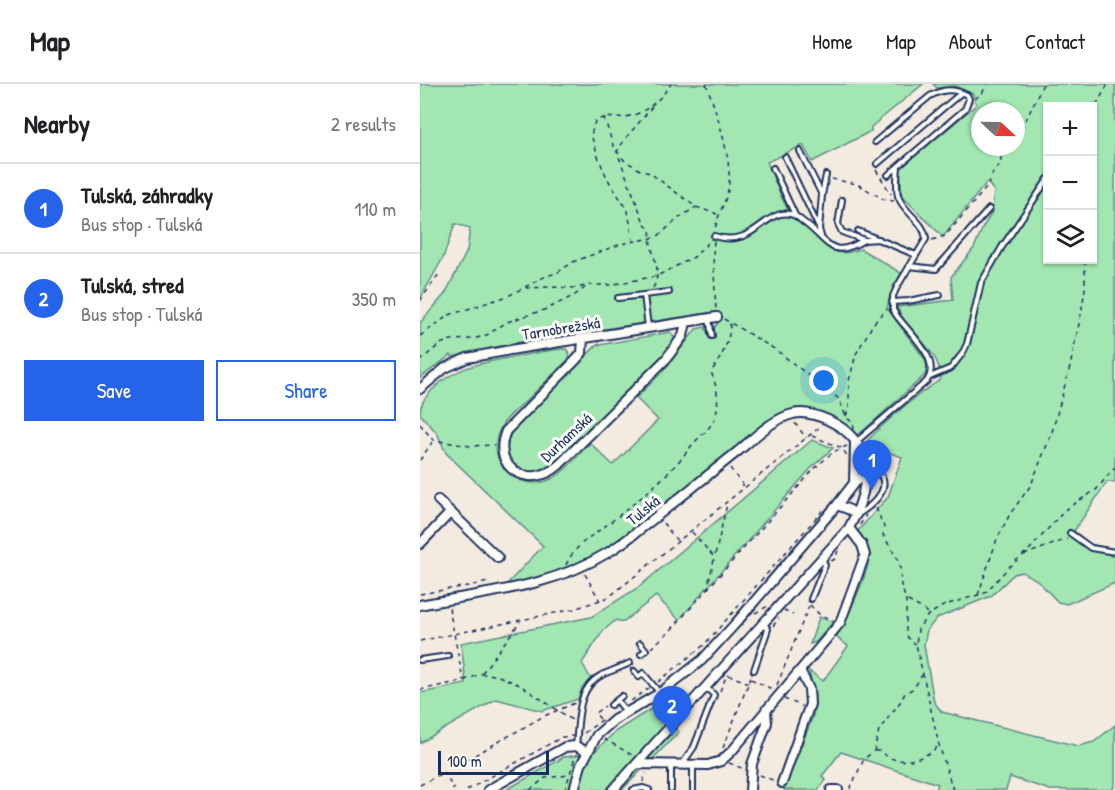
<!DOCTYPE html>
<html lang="en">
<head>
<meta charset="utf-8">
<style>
  body { margin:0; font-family:"Patrick Hand",sans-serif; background:#f6f6f6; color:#202124 }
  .controls { position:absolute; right:18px; top:18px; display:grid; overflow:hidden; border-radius:0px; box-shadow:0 2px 4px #0004 }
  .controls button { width:54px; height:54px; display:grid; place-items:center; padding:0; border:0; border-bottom:2px solid #e0e0e0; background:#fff; color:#202124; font:30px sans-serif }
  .compass { position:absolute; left:551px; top:18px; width:54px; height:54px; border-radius:50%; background:#fff; box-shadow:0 2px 4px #0004; rotate:112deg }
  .scale { position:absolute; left:18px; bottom:15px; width:111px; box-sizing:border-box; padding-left:6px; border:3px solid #1b2f5e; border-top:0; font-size:16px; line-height:21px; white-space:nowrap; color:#1b2f5e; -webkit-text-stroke:4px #fdfcf7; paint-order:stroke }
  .you { position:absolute; left:404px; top:297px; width:21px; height:21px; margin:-15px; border:4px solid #fff; border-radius:50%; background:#1a73e8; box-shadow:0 0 0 9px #1a73e833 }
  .badge { display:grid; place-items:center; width:39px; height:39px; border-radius:50%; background:#2563eb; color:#fff; font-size:20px; font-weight:700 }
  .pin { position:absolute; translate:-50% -50px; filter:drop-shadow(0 2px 3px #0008) }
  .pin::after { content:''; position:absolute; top:32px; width:21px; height:18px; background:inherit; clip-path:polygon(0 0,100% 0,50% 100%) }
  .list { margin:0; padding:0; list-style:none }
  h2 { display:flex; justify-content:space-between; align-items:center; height:78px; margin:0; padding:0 24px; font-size:26px }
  h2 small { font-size:20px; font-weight:400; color:#757577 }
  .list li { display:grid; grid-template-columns:39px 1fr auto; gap:18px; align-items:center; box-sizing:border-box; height:90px; padding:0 24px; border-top:2px solid #e0e0e0 }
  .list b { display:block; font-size:22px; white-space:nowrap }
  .list p { margin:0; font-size:20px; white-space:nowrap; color:#757577 }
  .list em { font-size:20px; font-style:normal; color:#757577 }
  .actions { display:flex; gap:12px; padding:18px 24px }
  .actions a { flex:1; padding:14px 0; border:2px solid #2563eb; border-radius:0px; text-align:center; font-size:21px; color:#2563eb }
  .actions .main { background:#2563eb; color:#fff }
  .icon { flex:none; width:33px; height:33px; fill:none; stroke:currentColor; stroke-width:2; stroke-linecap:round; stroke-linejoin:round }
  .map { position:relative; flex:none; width:695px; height:706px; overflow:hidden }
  header { display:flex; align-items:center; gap:36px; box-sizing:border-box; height:84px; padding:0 30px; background:#fff; border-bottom:2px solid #e0e0e0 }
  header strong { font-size:28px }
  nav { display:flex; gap:33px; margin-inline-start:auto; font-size:21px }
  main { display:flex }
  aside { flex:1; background:#fff }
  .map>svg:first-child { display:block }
</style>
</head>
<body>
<header>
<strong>Map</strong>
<nav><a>Home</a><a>Map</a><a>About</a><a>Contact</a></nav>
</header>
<main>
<aside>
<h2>Nearby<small>2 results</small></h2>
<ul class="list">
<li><span class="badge">1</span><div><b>Tulská, záhradky</b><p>Bus stop · Tulská</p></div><em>110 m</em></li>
<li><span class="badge">2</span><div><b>Tulská, stred</b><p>Bus stop · Tulská</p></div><em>350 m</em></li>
</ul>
<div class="actions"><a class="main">Save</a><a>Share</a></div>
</aside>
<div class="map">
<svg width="695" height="706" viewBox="0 0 695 706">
  <rect width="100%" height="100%" fill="#f4ebe0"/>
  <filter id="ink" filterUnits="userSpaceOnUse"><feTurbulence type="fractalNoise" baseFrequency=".0167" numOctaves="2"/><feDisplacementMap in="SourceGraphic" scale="12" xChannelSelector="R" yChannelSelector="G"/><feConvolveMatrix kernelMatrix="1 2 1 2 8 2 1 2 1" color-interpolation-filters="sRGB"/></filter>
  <g filter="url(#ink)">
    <!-- green -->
    <path fill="#a2e7b2" stroke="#5e8b88" stroke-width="1.5" fill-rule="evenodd" d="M0 0H503L451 43V47L392 78 383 61 347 78C355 96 361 118 373 133 379 141 389 144 396 151 413 168 416 173 441 165L481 189 470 212 467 224 505 275 507 283 505 291 443 347 437 351C416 331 393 321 365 329L207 451 181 468 151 484 127 493 87 500 123 462 26 369 17 349 0 330C0 319 5 314 12 306 37 280 71 277 105 271 118 269 133 264 146 265L150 270 148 276C133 290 119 304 105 318 96 326 85 334 80 345 64 377 98 409 129 396 145 389 158 371 170 359L193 381 238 336 216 314 247 283 276 245 285 243 289 253H294V244L298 239 294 228 95 259 32 273 31 271 0 294V239L25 210 47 167 50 144 35 140 23 174 0 215Z
      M513 0H695V398H687L654 447 670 460 691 465 690 472H695V499L647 520 638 518 617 496 602 488 594 490 571 512 517 534 507 546 504 561 514 618 522 628 658 662 674 658 695 641V701L692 706H630L590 693 586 706H516L518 700 421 668 402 692 406 696 398 706H364L393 632 395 613 389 587 403 597 428 562 416 553C426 538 448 490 449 473 449 463 442 455 437 448L468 413 482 373 462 366 456 374H452L445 359C468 335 494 313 521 295 520 264 487 250 477 223L533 216 531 193 554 164 563 143 572 128 574 107 567 98 523 153 482 112 480 85 556 21 553 10 535 2 517 4ZM628 22H672V176H628ZM560 27H596V63H560Z
      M250 248 254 253 253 260 236 281 128 385C100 397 72 373 92 345L178 260 180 261Z
      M392 356 413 364 393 382 259 536 236 512 203 538 196 536 183 547 162 579 171 595 162 604 158 615 122 627 76 615 0 659V609L46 600 41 559 171 533 219 503Z
      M399 533 413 538 396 558 390 560Z
      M234 623 259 648 202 706H86L144 673 172 670 196 647Z"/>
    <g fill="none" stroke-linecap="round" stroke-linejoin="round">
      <defs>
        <path id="lane" d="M455 58 510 12C523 5 533 4 547 11L549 15 545 25 468 91
          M380 67 402 111 399 145 401 152
          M365 73 399 144
          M457 80 541 9
          M353 84 375 131
          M402 111 406 91
          M422 116 418 140 422 148 444 156 459 155
          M438 147 496 171
          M294 152C334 165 344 125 370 130 375 131 379 134 382 137 409 156 409 177 444 156
          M489 182 516 185 569 125
          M224 211 228 243
          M198 214 249 208
          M472 218 488 217 520 211
          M289 235 292 252
          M510 293 531 284 542 270 547 260 561 199 582 163 628 95
          M436 358 507 297C523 273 484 246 473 226V212L477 203 506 155C504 136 484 130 478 112 476 103 477 92 478 83
          M437 431C450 423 472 406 460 390L447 389
          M650 449 671 464 695 468
          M391 515 405 481 402 474
          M220 559 226 566 221 570
          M0 576 28 572
          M334 586 348 545 344 540
          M214 587 219 593 223 589 239 608
          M197 616 206 628
          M191 621 202 612
          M156 662C159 636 156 602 184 590 193 586 202 583 210 579
          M263 679 274 663 294 611 287 604
          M251 681V706
          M273 682V706
          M213 706 223 704 229 706"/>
        <path id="street" d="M163 254 162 269 156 276 86 347C70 384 110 407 139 381L246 275 263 252 266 238
          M0 305 25 284 47 274 96 265 297 233
          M434 399 435 359
          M18 416 78 474
          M417 421 430 426 436 431
          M0 460 31 428
          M0 521C65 508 130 504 187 469 207 457 224 442 242 428 267 408 292 388 317 368 333 355 352 335 373 330 384 327 397 331 408 336 457 359 451 403 429 444L193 706
          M240 609 251 620 256 636
          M218 680 288 681 301 677 312 667 420 539 445 471 442 461 429 444
          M362 699 390 620 389 605 380 586
          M68 706 145 663 156 662 167 668
          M154 706 161 681 177 651 194 636 240 609 282 576 316 539 417 421 434 399 447 389
          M330 706 332 680 347 639 346 626
          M411 706H418"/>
      </defs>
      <!-- lane casing -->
      <use href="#lane" stroke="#1b2f5e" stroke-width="8"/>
      <!-- street casing -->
      <use href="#street" stroke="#1b2f5e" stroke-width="12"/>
      <!-- path -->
      <path stroke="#1b2f5e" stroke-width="1.5" stroke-dasharray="4.5 4.5" stroke-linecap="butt" d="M286 0C296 25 314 80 308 106 305 120 297 132 295 146
        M555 15 563 8 567 0
        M672 29 688 0
        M184 33 194 64 204 76 220 86 230 89 276 123 297 130
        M596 52 603 42 623 0
        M456 86 471 110
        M412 95 437 100 465 116 474 117
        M512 156 525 152 567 103 574 86 580 81 582 69 587 63
        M213 157 208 127 187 94 179 75 171 51 175 37C185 32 193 34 204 33 224 31 240 16 251 0
        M294 157 293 169 296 227
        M106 204 128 203 157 204 169 201H189L237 192 274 173 292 155
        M233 204C242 187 234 177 231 160 230 155 231 151 230 145L225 141 197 68C205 52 222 37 233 21
        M0 217 19 190
        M304 235 356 266 419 315 426 333 433 339 434 345
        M0 252 29 231 88 212 126 192 137 189 153 178 201 160 237 153 259 134 276 123
        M0 277 20 260 31 256 53 255 67 251 87 238 127 225 155 211 166 203
        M426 332 429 323V297L436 270 453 240 467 225
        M375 339 386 354
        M0 340 13 356 50 362 75 361
        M392 352 422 364 428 373
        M0 376 13 357
        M310 384 325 404
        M456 424 464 443 463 451 477 474 480 484 481 501 486 516V549L488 554 495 560
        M243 439 258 458
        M440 441 446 431
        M272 448 294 473
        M604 471 647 455
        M411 477 415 475 418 467
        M146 481C155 460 175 450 192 437 219 416 248 392 269 365 277 353 290 347 295 333 300 318 297 302 291 288 302 272 310 258 310 239
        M165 490 180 517
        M287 506 307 420
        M0 510 70 498
        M558 511 577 455 590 430 611 401 632 348 650 283 661 230 665 205V176
        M488 517 503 525 508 530
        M390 521 400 531 413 536
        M29 524 43 596
        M364 526 373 531
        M335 529 348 522
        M353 542 359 534
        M0 557 154 525 189 513 401 342
        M231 564 251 546 395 384 413 368 427 362
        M62 589 100 538
        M308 591 329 599
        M331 595 354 606
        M238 598 284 561 404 425
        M357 601 389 522
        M0 606 42 597 61 590 76 591 100 601 152 636
        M300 607 306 593
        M364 615 382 622
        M211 617 229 604
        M180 635 175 629 185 622
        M164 649 182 636
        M184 655 214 672
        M303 664 332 590
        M455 667H460C476 683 503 677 518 662
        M309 679 324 685
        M39 680 124 632 155 619
        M340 691 355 697
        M223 698 226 689
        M0 701 24 688 34 706
        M430 705 444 675 454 667 459 646 481 617 485 609 494 604 502 591
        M47 706 142 653 153 652
        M110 706 125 694 149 691
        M145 706 156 670
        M533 706 519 661 496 560 498 545 508 531 525 521 565 509 590 482 610 465 646 425 676 406 695 383"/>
      <!-- lane -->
      <use href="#lane" stroke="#fdfcf7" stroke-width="4"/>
      <!-- street -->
      <use href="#street" stroke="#fdfcf7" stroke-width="8"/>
    </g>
  </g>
  <g text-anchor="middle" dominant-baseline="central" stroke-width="6" stroke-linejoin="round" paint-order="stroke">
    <!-- street labels -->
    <g font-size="16" fill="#1b2f5e" stroke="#fdfcf7">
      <text transform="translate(141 244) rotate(-9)">Tarnobrežská</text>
      <text transform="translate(146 353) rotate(-43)">Durhamská</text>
      <text transform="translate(223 426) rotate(-39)">Tulská</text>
    </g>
  </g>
</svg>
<div class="controls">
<button>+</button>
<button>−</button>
<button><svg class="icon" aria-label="layers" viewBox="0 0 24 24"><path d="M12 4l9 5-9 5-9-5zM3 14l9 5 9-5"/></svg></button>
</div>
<svg class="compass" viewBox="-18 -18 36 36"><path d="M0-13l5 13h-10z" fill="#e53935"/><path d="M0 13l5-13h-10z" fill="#757577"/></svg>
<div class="scale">100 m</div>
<div class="you"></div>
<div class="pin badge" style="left:452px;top:406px">1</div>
<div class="pin badge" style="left:252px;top:652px">2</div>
</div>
</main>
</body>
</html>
